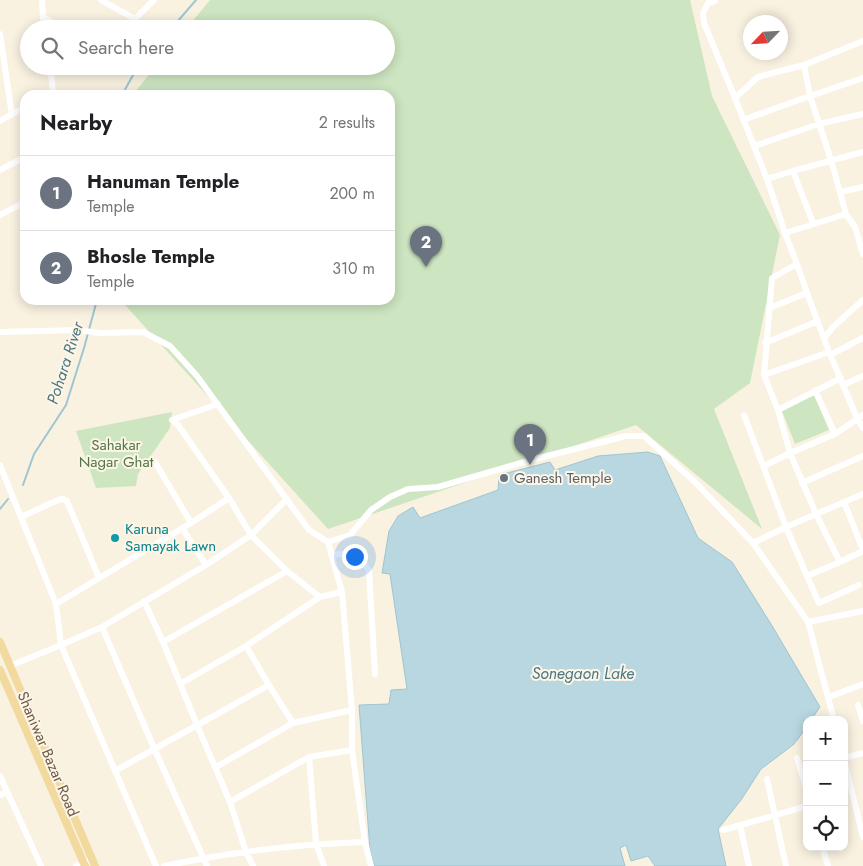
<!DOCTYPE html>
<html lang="en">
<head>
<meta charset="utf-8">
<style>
  body { margin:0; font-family:Jost,sans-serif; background:#f2f2f2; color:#202124 }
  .controls { position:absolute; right:15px; bottom:15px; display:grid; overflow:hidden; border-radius:10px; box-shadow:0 2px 12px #0003 }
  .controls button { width:45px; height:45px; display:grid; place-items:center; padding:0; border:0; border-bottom:1px solid #e0e0e0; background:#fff; color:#202124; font:25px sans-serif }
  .compass { position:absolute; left:743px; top:15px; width:45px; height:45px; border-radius:50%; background:#fff; box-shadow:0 2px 12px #0003; rotate:245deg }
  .you { position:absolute; left:354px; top:556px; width:18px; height:18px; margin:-12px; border:4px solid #fff; border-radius:50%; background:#1a73e8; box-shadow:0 0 0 8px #1a73e833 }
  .badge { display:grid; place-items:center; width:32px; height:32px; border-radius:50%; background:#db2777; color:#fff; font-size:16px; font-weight:700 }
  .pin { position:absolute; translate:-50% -41px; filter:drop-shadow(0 1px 2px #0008) }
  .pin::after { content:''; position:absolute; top:26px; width:18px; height:15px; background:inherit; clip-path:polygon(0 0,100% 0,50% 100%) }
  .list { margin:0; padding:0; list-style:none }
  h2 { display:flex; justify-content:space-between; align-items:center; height:65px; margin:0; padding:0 20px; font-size:21px }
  h2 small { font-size:16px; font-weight:400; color:#757577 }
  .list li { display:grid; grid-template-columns:32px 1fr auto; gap:15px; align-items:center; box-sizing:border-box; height:75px; padding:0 20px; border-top:1px solid #e0e0e0 }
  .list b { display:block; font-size:19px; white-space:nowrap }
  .list p { margin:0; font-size:16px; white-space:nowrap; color:#757577 }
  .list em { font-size:16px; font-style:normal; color:#757577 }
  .icon { flex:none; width:28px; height:28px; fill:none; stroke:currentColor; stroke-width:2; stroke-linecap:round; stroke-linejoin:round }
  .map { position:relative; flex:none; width:863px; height:866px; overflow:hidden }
  .search { position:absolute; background:#fff; box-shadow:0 2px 12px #0003; left:20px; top:20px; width:375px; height:55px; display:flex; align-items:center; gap:12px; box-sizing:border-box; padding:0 18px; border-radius:28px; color:#757577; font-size:19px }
  .panel { position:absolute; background:#fff; box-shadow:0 2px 12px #0003; left:20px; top:90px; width:375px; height:215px; border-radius:15px }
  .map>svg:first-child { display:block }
</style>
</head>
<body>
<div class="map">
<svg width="863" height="866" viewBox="0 0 863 866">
  <rect width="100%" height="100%" fill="#f9f2e1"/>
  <!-- green -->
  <path fill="#cde5c1" d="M210 0H690L712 96 780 235 750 383 714 409 762 529 636 425 328 529 125 305 126 300H390V95H135V92L156 66H386V29H186Z
    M814 395 829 430 795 444 782 411Z
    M172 412 170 428 138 474 136 486 96 488 76 431Z"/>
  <!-- water -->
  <path fill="#b8d7e0" stroke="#9fc5d1" d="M648 452 660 456 698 538 732 562 771 624 820 707 811 720H807V726L798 739 793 745 761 769 741 800 718 829 726 866H655L648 856 631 861 626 845 620 848 625 866H374L370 850 359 705 389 704 391 690 407 689 390 574 382 573 389 531 398 516 413 507 420 518 498 490 499 475 550 462 555 470 598 456Z"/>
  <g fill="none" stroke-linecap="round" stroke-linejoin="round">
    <!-- stream -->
    <path stroke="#9fc5d1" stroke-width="2" d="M171 29 196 0
      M122 95 138 66
      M23 485 34 454 66 405 84 348 97 300
      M0 509 8 499"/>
    <!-- minor -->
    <path stroke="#fff" stroke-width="6" d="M42 0 43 17
      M101 0 135 19 154 0
      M715 1 708 3 703 13 704 23 735 98
      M45 29 43 17 63 29
      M0 34 12 115
      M863 41 804 65 810 96 863 78
      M804 65 758 77 735 98 767 179 785 233 846 214 855 227 863 254
      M47 95 53 91 50 66
      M743 120 810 96 831 160 846 214
      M0 121 25 107
      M754 146 819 124 863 114
      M0 170 25 157
      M793 171 863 152
      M767 179 793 171 813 223
      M841 192 863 187
      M0 215 25 202
      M785 233 797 264
      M807 293 829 352 857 418 863 428
      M769 308 807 293 797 264 772 278 764 375 778 410 790 453 835 434 815 390
      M0 332 77 330 100 333 143 332 170 346 197 376 309 530 328 542 350 535 371 510 390 497 408 489 438 487 531 460 626 436H644L695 482 753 543 786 527 863 494
      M824 338 833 327 863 300
      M765 343 818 321
      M830 355 863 338
      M764 375 829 352
      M843 385 863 376
      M778 410 841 378
      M744 415 786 527 807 576 840 562 816 514 790 453 764 466
      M835 434 863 415
      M155 462 191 523
      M0 465 56 604 61 645 10 666
      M802 483 863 456
      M287 499 251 535 287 571 320 597 342 592 328 542
      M844 502 863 550
      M21 517 58 500 63 499 67 501 99 578
      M182 528 206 565
      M753 543 808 622 834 720
      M332 555C353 552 356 552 369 570L375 674
      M840 562 863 551
      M807 576 819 603 859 585
      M342 592 352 710V750L365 842 371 866
      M144 601 163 642 197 725 230 802 246 852 253 866
      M56 604 191 523 229 498
      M808 622 863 611
      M102 627 154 748 207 866
      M163 642 287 571
      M180 684 246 646
      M269 685 293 723
      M829 697 863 684
      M858 705 863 721
      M797 758 807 791
      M844 758 863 753
      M844 760 863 837
      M216 767 293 723 352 710
      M115 771 269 685 246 646 320 597
      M0 776 41 866
      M767 779 786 866
      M0 795 7 792
      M230 802 309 757
      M740 825 749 866
      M723 830 807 806
      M822 847 828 866
      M76 866 92 859
      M156 866 61 645 102 627 206 565 251 535 229 498 178 425 172 420 218 404
      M164 866C230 852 297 844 365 842
      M324 866 316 843 309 757 352 750"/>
    <!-- major -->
    <path stroke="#f2da9f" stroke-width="8" d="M0 642 95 866
      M0 670 85 866"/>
  </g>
  <!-- markers -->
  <circle fill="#6b7280" stroke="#fdf6e6" stroke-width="2" cx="504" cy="478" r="5"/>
  <circle fill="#0f9aa8" stroke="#fdf6e6" stroke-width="2" cx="115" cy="538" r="5"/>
  <g text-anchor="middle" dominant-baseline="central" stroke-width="4" stroke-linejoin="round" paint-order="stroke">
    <!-- park labels -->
    <g font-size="15" fill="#527847" stroke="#fdf6e6">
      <text x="116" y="445">Sahakar<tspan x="116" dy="17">Nagar Ghat</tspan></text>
    </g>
    <!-- worship labels -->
    <g font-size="15" fill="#5b616d" stroke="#fdf6e6" text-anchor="start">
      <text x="514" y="478">Ganesh Temple</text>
    </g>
    <!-- culture labels -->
    <g font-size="15" fill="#0d838f" stroke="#fdf6e6" text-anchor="start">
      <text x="125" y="529">Karuna<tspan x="125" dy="17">Samayak Lawn</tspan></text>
    </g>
    <!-- street labels -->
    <g font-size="15" fill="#6d5a4b" stroke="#fdf6e6">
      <text transform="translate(48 754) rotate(67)">Shaniwar Bazar Road</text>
    </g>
    <!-- water labels -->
    <g font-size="16" font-style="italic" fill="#4a7785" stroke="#fdf6e6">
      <text transform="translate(65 363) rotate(-72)">Pohara River</text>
      <text x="583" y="673">Sonegaon Lake</text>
    </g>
  </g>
</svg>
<div class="controls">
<button>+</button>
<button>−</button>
<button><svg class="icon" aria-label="locate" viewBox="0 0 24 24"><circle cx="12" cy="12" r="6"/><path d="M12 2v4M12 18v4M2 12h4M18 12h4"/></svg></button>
</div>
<svg class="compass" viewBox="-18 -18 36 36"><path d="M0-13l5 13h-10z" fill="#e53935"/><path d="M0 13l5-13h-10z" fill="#757577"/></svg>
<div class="you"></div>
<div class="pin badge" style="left:530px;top:465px;background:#6b7280">1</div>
<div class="pin badge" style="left:426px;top:267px;background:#6b7280">2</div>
<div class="search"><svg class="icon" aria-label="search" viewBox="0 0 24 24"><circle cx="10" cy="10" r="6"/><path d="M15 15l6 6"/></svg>Search here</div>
<section class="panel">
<h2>Nearby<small>2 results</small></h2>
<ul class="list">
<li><span class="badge" style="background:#6b7280">1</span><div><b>Hanuman Temple</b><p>Temple</p></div><em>200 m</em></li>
<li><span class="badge" style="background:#6b7280">2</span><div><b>Bhosle Temple</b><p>Temple</p></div><em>310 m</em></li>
</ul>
</section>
</div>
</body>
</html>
